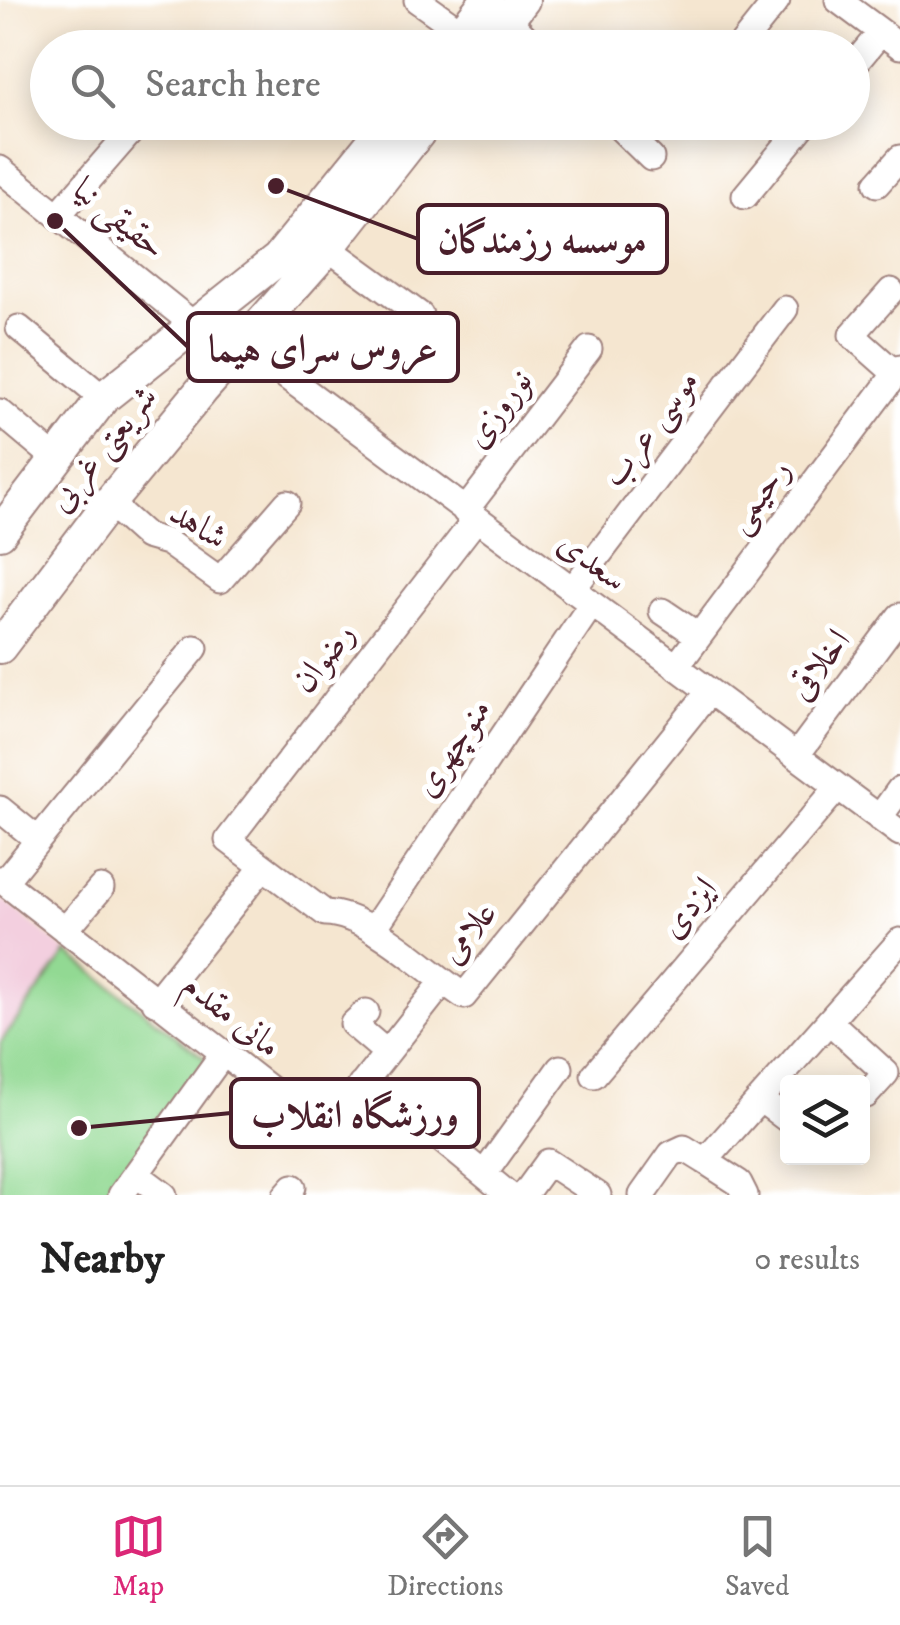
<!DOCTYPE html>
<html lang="en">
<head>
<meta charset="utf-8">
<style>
  body { margin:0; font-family:"IM FELL DW Pica",Amiri,serif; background:#f2f2f2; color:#222 }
  .controls { position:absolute; right:30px; bottom:30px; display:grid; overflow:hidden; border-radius:10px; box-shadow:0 5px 25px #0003 }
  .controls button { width:90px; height:90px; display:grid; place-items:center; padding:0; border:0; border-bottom:2px solid #e0e0e0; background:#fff; color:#222; font:50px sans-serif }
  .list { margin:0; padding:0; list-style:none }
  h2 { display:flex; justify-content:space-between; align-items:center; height:130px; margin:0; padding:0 40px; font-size:42px }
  h2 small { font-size:32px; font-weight:400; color:#767676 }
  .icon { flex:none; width:55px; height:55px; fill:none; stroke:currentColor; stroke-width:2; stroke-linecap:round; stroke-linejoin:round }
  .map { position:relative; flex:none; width:900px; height:1195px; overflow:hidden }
  .search { position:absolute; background:#fff; box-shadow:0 5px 25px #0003; left:30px; right:30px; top:30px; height:110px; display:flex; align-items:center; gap:25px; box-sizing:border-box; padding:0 35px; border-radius:55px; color:#767676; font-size:38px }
  .sheet { height:290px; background:#fff }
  nav { display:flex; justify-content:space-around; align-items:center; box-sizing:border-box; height:140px; border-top:2px solid #e0e0e0; background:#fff; font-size:28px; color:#767676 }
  nav a { display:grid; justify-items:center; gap:5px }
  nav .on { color:#db2777 }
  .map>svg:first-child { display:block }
</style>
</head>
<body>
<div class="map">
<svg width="900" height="1195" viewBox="0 0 900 1195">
  <rect width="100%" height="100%" fill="#fff"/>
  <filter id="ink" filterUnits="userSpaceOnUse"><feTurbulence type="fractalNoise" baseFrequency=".01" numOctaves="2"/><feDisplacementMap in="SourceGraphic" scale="20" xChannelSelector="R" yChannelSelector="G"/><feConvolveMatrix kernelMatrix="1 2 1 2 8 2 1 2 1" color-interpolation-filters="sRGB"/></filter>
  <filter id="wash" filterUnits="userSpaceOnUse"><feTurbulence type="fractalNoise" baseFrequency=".0048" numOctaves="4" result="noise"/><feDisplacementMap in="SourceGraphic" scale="40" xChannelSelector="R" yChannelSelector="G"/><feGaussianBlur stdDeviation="2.25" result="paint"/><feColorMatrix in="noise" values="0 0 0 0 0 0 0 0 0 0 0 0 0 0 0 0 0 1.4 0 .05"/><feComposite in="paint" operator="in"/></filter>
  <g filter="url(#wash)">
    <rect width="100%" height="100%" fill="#f5e6d0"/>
    <!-- built -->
    <path fill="#f3cfdf" d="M0 897 67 952 0 1043Z"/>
    <!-- green -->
    <path fill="#92d993" stroke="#6e7c5f" stroke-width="2.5" d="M67 952 207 1060 109 1195H0V1043Z"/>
  </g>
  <g filter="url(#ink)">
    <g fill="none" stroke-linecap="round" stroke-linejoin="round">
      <defs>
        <path id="minor" d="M417 0 462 32
          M838 0 900 46
          M508 20 536 48
          M741 45 777 0
          M852 67 881 32
          M614 122 651 158
          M0 169 193 324
          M877 184 900 158
          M745 196 806 122
          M59 214 139 122
          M328 248 420 315
          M891 291 852 335 896 374
          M19 328 103 398
          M244 345 900 833
          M0 412 56 459
          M109 503 146 536 167 542 220 580 287 503
          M465 511 589 349
          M476 519 228 840 325 913C370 914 426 971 464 996L709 692
          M572 590 785 309
          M662 611 699 636
          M676 667 900 368
          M796 756 900 616
          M0 809 38 840
          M879 818 900 789
          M0 879 312 1122 335 1119 443 982
          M4 882 195 648
          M65 930 101 888
          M373 930 591 605
          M155 1002 263 867
          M366 1012 353 1024 387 1053
          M829 1021 886 1073 866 1095
          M594 1075 838 787
          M361 1085 417 1134 437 1136 509 1195
          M760 1099 788 1120
          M136 1174 164 1195
          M484 1174 560 1068
          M121 1195 222 1055
          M286 1195 293 1187
          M524 1195 548 1162 598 1195
          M642 1195 671 1154 684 1148 705 1161
          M745 1195 739 1183 705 1161 900 941"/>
        <path id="major" d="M450 48 487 0
          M486 48 523 0
          M0 533 103 398 278 259 389 122
          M0 647 109 503 202 390 328 248 427 122"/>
      </defs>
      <!-- minor casing -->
      <use href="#minor" stroke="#a0827e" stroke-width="29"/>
      <!-- major casing -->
      <use href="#major" stroke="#a0827e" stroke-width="36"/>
      <!-- minor -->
      <use href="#minor" stroke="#fff" stroke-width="25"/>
      <!-- major -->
      <use href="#major" stroke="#fff" stroke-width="32"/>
    </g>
  </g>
  <g text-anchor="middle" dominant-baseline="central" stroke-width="10" stroke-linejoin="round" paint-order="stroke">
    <!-- street labels -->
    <g font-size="35" fill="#4a1f2b" stroke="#fff">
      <text transform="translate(119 219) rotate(39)">حقیقی نیا</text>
      <text transform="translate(499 409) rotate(-53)">نوروزی</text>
      <text transform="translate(651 429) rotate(-53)">موسی عرب</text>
      <text transform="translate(103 449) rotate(-51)">شریعتی غربی</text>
      <text transform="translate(759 496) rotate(-53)">رحیمی</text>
      <text transform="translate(198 526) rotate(31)">شاهد</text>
      <text transform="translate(592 562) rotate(37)">سعدی</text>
      <text transform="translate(324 658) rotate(-52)">رضوان</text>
      <text transform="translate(820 665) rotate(-53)">اخلاقی</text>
      <text transform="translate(453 748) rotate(-56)">منوچهری</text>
      <text transform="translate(689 908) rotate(-50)">ایزدی</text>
      <text transform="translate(469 933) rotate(-51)">علامی</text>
      <text transform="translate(231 1016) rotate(38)">مانی مقدم</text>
    </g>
  </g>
  <!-- callouts -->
  <path fill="none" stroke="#4a1f2b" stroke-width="4" d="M276 186L418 239M55 221L188 347M79 1128L231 1113"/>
  <g fill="#4a1f2b" stroke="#fff" stroke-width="4">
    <circle cx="276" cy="186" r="10"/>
    <circle cx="55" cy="221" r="10"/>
    <circle cx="79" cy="1128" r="10"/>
  </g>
  <g fill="#fff" stroke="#4a1f2b" stroke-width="4">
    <rect x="418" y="205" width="249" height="68" rx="10"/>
    <rect x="188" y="313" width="270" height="68" rx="10"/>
    <rect x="231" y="1079" width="248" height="68" rx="10"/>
  </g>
  <g font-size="38" text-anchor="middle" font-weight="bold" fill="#4a1f2b">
    <text x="542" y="252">موسسه رزمندگان</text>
    <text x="323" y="361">عروس سرای هیما</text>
    <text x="355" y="1127">ورزشگاه انقلاب</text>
  </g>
</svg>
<div class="controls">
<button><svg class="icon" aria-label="layers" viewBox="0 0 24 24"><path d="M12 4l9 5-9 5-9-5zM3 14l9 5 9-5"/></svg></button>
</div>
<div class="search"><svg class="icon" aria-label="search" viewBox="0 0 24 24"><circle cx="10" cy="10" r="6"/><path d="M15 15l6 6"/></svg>Search here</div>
</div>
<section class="sheet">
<h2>Nearby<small>0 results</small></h2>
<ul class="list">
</ul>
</section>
<nav>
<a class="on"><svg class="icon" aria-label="map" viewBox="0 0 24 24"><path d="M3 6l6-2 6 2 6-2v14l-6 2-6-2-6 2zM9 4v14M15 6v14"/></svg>Map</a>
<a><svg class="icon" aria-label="directions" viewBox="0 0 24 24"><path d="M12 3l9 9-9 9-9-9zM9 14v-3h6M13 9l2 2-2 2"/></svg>Directions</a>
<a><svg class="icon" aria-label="saved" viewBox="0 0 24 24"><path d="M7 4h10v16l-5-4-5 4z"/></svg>Saved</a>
</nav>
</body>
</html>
